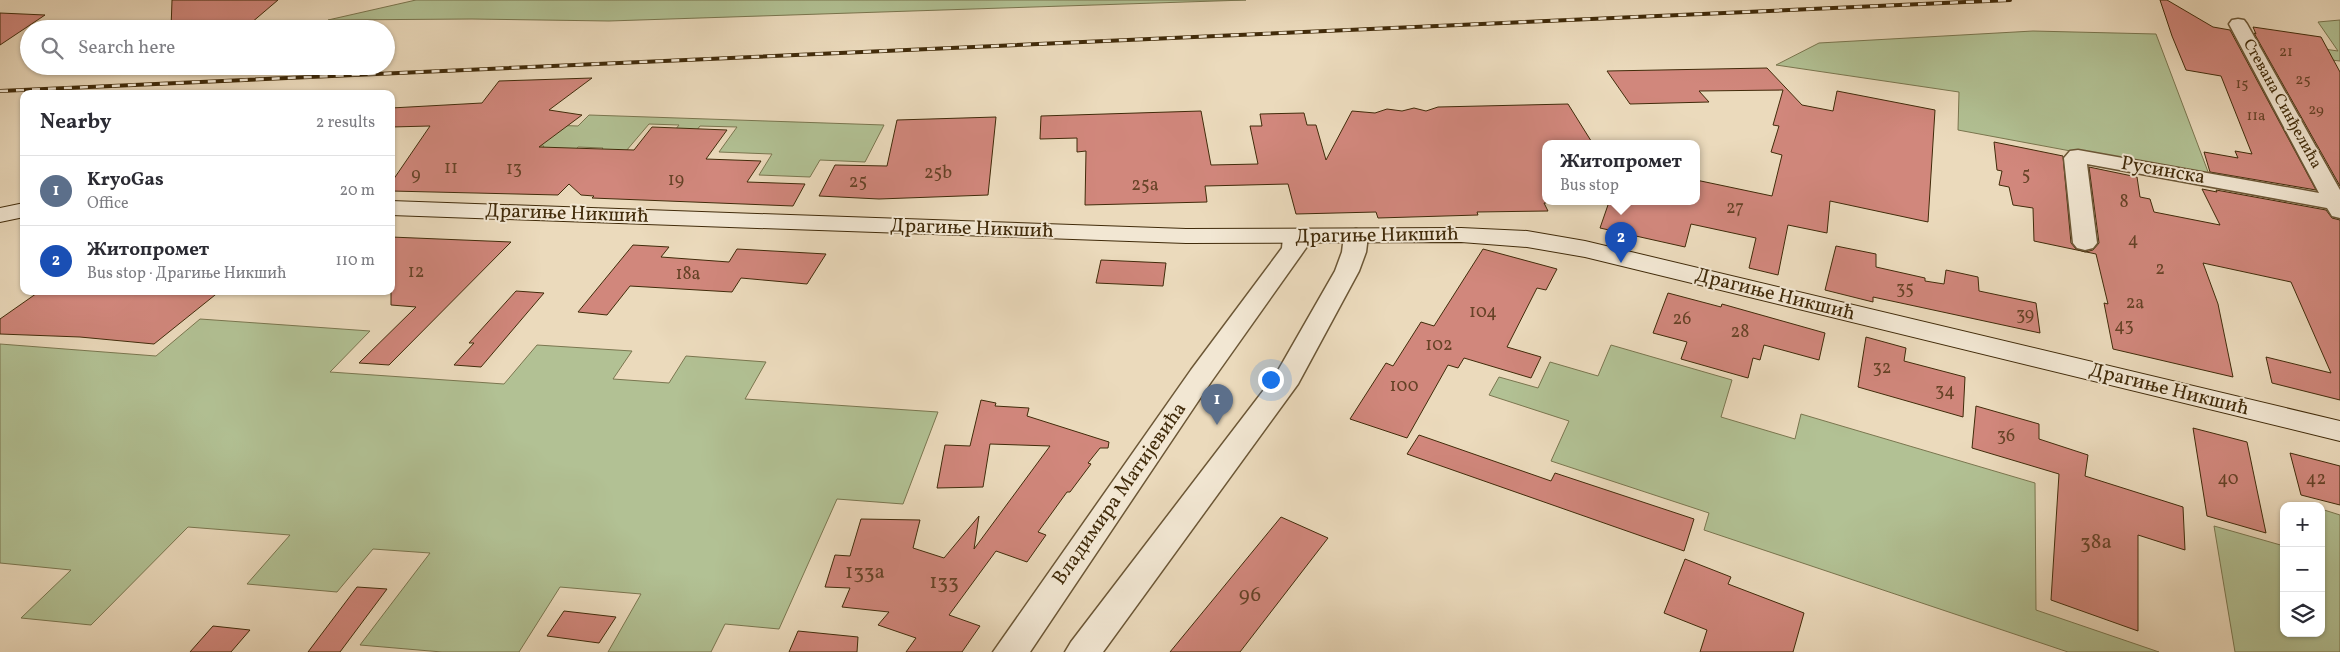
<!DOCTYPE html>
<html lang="en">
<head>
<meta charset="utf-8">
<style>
  body { margin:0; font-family:Vollkorn,serif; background:#f2f2f3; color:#2b2b33 }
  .controls { position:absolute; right:15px; bottom:15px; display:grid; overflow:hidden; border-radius:10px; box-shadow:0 1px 4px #0004 }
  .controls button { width:45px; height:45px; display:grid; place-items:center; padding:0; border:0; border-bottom:1px solid #e1e1e2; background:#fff; color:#2b2b33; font:25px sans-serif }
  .you { position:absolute; left:1270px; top:379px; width:18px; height:18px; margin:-12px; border:4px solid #fff; border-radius:50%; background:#1a73e8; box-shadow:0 0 0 8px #1a73e833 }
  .badge { display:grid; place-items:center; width:32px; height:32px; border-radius:50%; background:#2563eb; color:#fff; font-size:16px; font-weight:700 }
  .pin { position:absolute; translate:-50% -41px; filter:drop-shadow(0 1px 2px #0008) }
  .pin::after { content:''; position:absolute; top:26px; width:18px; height:15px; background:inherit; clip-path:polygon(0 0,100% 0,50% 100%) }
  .popup { position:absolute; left:1542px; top:140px; width:158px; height:65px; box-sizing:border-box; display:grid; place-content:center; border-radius:10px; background:#fff; filter:drop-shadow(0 1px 4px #0005); font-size:16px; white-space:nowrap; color:#7c7c81 }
  .popup b { font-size:19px; color:#2b2b33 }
  .popup::after { content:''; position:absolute; left:50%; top:100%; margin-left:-10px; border:10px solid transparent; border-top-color:#fff }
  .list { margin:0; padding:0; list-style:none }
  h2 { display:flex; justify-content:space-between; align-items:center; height:65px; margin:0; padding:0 20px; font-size:21px }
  h2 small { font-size:16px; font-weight:400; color:#7c7c81 }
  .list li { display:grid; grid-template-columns:32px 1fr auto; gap:15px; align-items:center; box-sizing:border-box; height:70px; padding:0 20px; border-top:1px solid #e1e1e2 }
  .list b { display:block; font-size:19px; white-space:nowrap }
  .list p { margin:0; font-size:16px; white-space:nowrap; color:#7c7c81 }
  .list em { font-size:16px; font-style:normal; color:#7c7c81 }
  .icon { flex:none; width:28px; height:28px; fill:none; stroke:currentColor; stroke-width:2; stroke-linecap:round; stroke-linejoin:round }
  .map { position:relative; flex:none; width:2340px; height:652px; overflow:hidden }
  .search { position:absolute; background:#fff; box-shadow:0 1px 4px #0004; left:20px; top:20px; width:375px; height:55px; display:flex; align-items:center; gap:12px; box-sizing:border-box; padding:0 18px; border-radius:28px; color:#7c7c81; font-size:19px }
  .panel { position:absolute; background:#fff; box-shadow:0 1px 4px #0004; left:20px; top:90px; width:375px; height:205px; border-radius:10px }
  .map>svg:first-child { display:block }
</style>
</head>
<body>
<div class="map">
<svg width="2340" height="652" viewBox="0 0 2340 652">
  <rect width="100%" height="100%" fill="#ebdabc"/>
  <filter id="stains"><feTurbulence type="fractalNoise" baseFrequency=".004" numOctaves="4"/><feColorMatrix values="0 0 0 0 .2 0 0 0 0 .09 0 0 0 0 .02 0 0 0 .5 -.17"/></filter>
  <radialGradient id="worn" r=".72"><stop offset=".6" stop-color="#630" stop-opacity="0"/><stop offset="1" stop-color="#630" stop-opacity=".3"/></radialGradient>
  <!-- green -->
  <path fill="#b2c194" stroke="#7a764f" d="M416 0H1246L609 21 472 19 328 20Z
    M2340 20V61L2331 60 2324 49 2338 51 2318 22Z
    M2033 31 2156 34 2210 177 1958 130 1959 92 1776 65 1819 43Z
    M589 115 884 125 865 162 820 160 810 177 759 175 772 154 719 152 737 127 700 126 669 166 647 165 679 125 649 124 609 171 584 170 603 148 578 147 537 192 533 159 544 146H522L454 122 578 126Z
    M200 319 370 331 330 372 504 384 537 345 632 351 613 379 669 383 686 356 766 362 745 399 938 412 903 504 837 499 779 629 725 624 711 652H608L641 594 560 587 519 652H442L360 645 430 553 373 549 337 592 247 584 290 535 188 527 91 625 21 618 71 570 0 563V344L156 356Z
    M1611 345 1732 380 1721 417 1795 439 1801 414 2035 483 2036 610 2159 652H2068L1704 530 1709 513 1551 461 1569 421 1489 395 1499 377 1538 388 1550 362 1598 376Z
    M2321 509 2340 515V652H2235L2214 526 2284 546V633H2321Z"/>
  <!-- building -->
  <path fill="#d1877c" stroke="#412b0a" d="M172 0H278L244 29H171Z
    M2160 0H2167L2213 27 2230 30 2316 190 2210 172 2204 152 2238 158 2235 151 2252 154 2221 76 2186 70 2172 36Z
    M0 13 45 15 0 45Z
    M2253 27 2321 37 2340 72V186L2254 33 2256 34Z
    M1767 68 1802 105 1833 111 1837 91 1935 110 1928 222 1830 201 1827 233 1788 225 1778 275 1749 268 1756 238 1691 224 1685 247 1600 228 1609 202H1696V180L1772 196 1782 155 1771 152 1779 126 1773 125 1783 90 1699 91 1709 102 1630 104 1607 71Z
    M592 78 549 110 582 115 539 147 634 150 652 127 727 130 706 159 761 161 747 182 805 184 793 206 592 198 594 196 581 195 569 184 558 195 391 191V183L430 126 391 127V108L482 103 499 81Z
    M1568 104 1593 144H1546V203H1544L1548 211 1477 212 1478 215 1378 218 1376 212 1296 214 1288 184 1205 186 1207 202 1085 205 1086 151 1077 152V138L1040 139 1041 116 1201 111 1211 165 1258 164 1250 126H1262L1260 114 1304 113 1307 125H1316L1326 160 1352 111 1375 113 1387 109 1402 111 1414 108 1426 111 1438 107Z
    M996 117 988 195 879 199 819 196 835 165 887 166 897 120Z
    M1994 142 2063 156 2071 243 2076 249 2085 252 2093 250 2099 243 2089 167 2137 177 2140 197 2150 199 2154 212 2220 225 2202 189 2217 192 2216 190 2326 210 2332 218 2340 220V400L2272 383 2266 357 2331 373 2291 282 2203 263 2218 304 2233 377 2113 349 2104 303 2108 304 2096 254 2034 241 2033 208 2013 205 2009 187 1999 185 2002 171 1997 170Z
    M391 237 511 242 389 365 359 363 416 307 391 305Z
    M633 245 669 247 661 257 729 262 737 249 826 254 807 284 741 278 732 292 630 286 607 315 578 312Z
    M1836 246 1876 254V267L1925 278V281L1944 284 1946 270 1978 277 1979 291 2036 303 2040 333 1873 297V302L1825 290Z
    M1483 249 1557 269 1546 290 1537 288 1507 347 1541 357 1531 378 1464 358 1458 368 1448 365 1407 438 1350 419 1386 363 1393 366 1421 322 1434 326Z
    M1101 260 1166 263 1163 286 1096 283Z
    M40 291H220L154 344 80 337 0 334V319Z
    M516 291 544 293 481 367 454 365 474 343H469Z
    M1668 293 1721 307 1722 304 1825 333 1819 360 1764 345 1760 360 1753 358 1748 378 1681 359 1687 342 1653 333Z
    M1866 337 1906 348 1904 361 1965 377 1963 417 1858 387Z
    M981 400 996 403 995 406 1029 408 1027 416 1109 442 1108 448H1100L1088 463 1091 464 1070 492H1067L1038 532 1046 535 1027 562 996 551 949 615 980 626 962 652H906L916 638 878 625 889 612 842 607 850 588 825 587 835 555 850 556 861 519 920 520 913 548 944 558 979 516 974 549 1050 446 990 444 983 487 937 488 945 445 970 446Z
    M1976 406 2039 424V439L2088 455 2085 476 2183 507 2185 550 2138 535V631L2051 600 2059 474 1972 448Z
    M2193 428 2247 442 2266 533 2207 516Z
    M1419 435 1551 481 1555 473 1694 519 1684 551 1407 454Z
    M2290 453 2340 466V505L2301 495Z
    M1281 517 1328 538 1240 652H1170Z
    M1685 559 1731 577 1728 584 1804 613 1793 652H1700L1707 630 1664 613Z
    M357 587 387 589 340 652H308Z
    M564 611 616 617 599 643 547 636Z
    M213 626 250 630 231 652H190Z
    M798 631 858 637 857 652H789Z"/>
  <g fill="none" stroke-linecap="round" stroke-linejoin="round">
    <defs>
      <path id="street" d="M2238 19 2244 20 2247 24 2340 190V218L2332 216 2327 208 2087 164 2097 243 2093 248 2085 250 2077 248 2073 243 2064 158 2070 151 2078 150 2319 193 2229 24 2232 20Z
        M1356 229 1364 231 1368 236 1366 252 1359 271 1298 384 1103 652H1065L1071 642 1276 374 1335 271 1342 252 1344 236 1348 231Z
        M1295 230 1303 232 1307 237 1306 248 1211 382 1030 652H993L1191 370 1282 248 1283 237 1287 232Z"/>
      <path id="secondary" d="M391 201 1186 229 1461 228 1527 231 1585 241 2340 421V441L1585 257 1527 247 1461 242 1186 243 391 215Z
        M24 203V217L0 222V208Z"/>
    </defs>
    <!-- street casing -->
    <use href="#street" stroke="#6c5736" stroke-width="3"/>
    <!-- secondary casing -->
    <use href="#secondary" stroke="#412b0a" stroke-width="2"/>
    <!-- street -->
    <use href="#street" fill="#f2e7d3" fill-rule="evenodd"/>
    <!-- secondary -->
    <use href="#secondary" fill="#f2e7d3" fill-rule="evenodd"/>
    <defs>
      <path id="rail" d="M0 91 2010 0"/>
    </defs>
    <!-- rail casing -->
    <use href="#rail" stroke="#412b0a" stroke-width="4"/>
    <!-- rail -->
    <use href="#rail" stroke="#f2e7d3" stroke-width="2.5" stroke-dasharray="8" stroke-linecap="butt"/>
  </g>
  <g text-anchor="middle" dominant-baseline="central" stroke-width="4" stroke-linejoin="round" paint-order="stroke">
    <!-- far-number labels -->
    <g font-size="15" fill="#654226">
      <text x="2286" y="52">21</text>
      <text x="2303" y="80">25</text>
      <text x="2242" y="84">15</text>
      <text x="2316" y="110">29</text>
      <text x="2256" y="116">11a</text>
    </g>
    <!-- far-street labels -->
    <g font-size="16" fill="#412b0a" stroke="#f2e7d3">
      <text transform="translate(2282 104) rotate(61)">Стевана Синђелића</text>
    </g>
    <!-- number labels -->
    <g font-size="18" fill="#654226">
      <text x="451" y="168">11</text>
      <text x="514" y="169">13</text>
      <text x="938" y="173">25b</text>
      <text x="416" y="175">9</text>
      <text x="2026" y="175">5</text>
      <text x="676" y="180">19</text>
      <text x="858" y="182">25</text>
      <text x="1145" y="185">25a</text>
      <text x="2124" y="202">8</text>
      <text x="1735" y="208">27</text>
      <text x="2133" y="240">4</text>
      <text x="2160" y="269">2</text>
      <text x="416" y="272">12</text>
      <text x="688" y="274">18a</text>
      <text x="1905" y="289">35</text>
      <text x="2135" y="303">2a</text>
      <text x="1483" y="312">104</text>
      <text x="2025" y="315">39</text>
      <text x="1682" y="319">26</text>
      <text x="2124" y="326">43</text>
      <text x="1740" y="332">28</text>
      <text x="1439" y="345">102</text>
      <text x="1882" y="368">32</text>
      <text x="1404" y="386">100</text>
      <text x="1945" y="391">34</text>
      <text x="2006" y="436">36</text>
      <text x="2228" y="479">40</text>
      <text x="2316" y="479">42</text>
    </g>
    <!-- street labels -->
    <g font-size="20" fill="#412b0a" stroke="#f2e7d3">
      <text transform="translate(2163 171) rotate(10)">Русинска</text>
      <text transform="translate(567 214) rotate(2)">Драгиње Никшић</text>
      <text transform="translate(972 229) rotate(2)">Драгиње Никшић</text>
      <text transform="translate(1377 236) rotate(-1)">Драгиње Никшић</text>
      <text transform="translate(1775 295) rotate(14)">Драгиње Никшић</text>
      <text transform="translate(2169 390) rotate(14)">Драгиње Никшић</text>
      <text transform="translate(1120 494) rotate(-55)">Владимира Матијевића</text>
    </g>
    <!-- near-number labels -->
    <g font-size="21" fill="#654226">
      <text x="2096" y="542">38a</text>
      <text x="865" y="572">133a</text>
      <text x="944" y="582">133</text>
      <text x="1250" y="595">96</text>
    </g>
  </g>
  <rect width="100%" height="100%" filter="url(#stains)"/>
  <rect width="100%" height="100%" fill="url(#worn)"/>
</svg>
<div class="controls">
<button>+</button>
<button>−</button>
<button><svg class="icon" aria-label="layers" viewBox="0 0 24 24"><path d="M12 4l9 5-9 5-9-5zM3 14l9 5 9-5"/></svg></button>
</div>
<div class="you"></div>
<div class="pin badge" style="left:1217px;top:425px;background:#5c6f8a">1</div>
<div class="pin badge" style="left:1621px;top:263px;background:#1a4fb4">2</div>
<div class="popup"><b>Житопромет</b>Bus stop</div>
<div class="search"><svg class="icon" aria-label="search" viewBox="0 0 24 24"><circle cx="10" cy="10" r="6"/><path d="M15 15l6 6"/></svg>Search here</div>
<section class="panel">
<h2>Nearby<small>2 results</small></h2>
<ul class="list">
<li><span class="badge" style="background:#5c6f8a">1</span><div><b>KryoGas</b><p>Office</p></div><em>20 m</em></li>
<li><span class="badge" style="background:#1a4fb4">2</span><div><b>Житопромет</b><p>Bus stop · Драгиње Никшић</p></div><em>110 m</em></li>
</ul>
</section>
</div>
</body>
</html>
